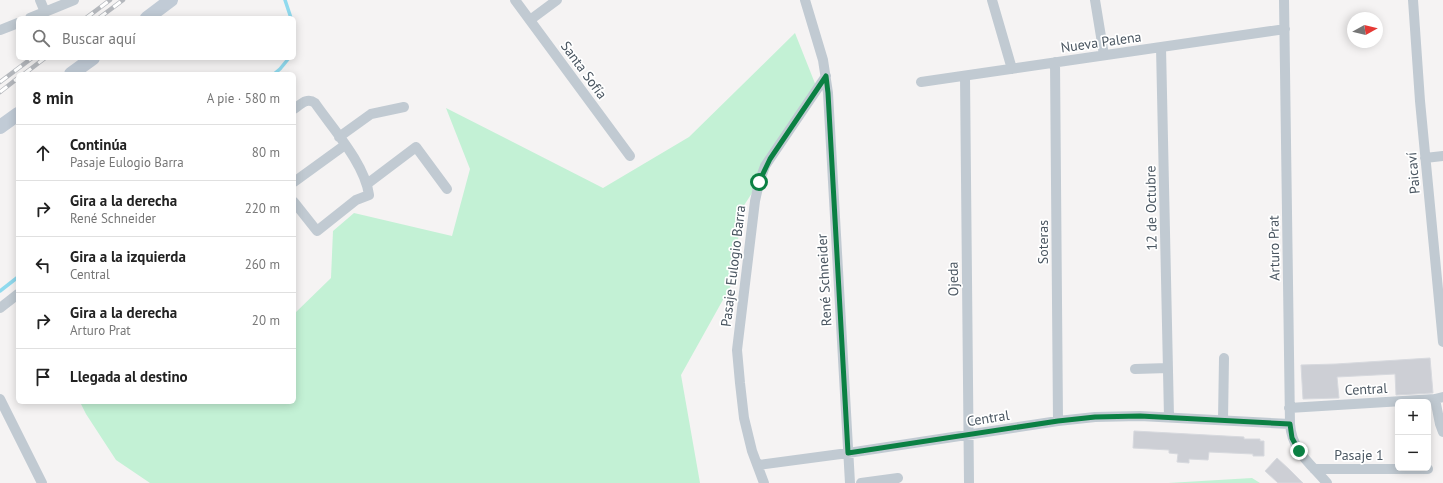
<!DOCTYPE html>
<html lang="es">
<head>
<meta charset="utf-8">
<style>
  body { margin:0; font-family:"PT Sans",sans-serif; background:#f2f2f2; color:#222 }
  .controls { position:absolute; right:12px; bottom:12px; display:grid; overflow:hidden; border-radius:6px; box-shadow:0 2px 10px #0003 }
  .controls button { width:36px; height:36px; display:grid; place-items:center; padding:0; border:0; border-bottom:1px solid #e0e0e0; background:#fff; color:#222; font:20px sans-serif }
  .compass { position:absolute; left:1347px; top:12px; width:36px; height:36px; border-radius:50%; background:#fff; box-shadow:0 2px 10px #0003; rotate:82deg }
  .stop { position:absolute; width:12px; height:12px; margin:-9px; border:3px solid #0b8043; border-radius:50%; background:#fff }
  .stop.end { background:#0b8043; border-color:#fff; box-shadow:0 1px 4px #0008 }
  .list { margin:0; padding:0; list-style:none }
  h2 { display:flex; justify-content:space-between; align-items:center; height:52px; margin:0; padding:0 16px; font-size:17px }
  h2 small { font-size:13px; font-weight:400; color:#767676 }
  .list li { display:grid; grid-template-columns:26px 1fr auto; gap:12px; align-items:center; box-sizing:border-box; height:56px; padding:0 16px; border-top:1px solid #e0e0e0 }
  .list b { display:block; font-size:15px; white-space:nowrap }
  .list p { margin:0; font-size:13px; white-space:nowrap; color:#767676 }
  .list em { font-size:13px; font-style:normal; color:#767676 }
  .icon { flex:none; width:22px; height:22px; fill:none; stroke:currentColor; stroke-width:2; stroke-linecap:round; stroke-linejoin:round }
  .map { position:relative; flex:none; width:1443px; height:483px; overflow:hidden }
  .search { position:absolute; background:#fff; box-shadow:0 2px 10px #0003; left:16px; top:16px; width:280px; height:44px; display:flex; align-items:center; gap:10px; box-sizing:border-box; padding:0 14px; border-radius:6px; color:#767676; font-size:15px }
  .panel { position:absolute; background:#fff; box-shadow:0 2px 10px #0003; left:16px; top:72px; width:280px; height:332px; border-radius:6px }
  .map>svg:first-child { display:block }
</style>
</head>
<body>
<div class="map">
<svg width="1443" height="483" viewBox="0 0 1443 483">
  <rect width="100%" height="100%" fill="#f5f3f3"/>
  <!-- green -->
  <path fill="#c3f1d5" d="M795 33 818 91 741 210 734 280 681 375 700 483H150L116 460 86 414 80 402H294V314L331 278 333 231 354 213 452 236 470 169 446 108 603 188 689 137Z
    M1252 478 1260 483H1168Z"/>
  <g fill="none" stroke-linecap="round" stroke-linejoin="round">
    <!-- stream -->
    <path stroke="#90daee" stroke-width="3.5" d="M285 0 291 18
      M274 74 280 69 289 58
      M0 291 18 277"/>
  </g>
  <!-- building -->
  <path fill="#cdcfd5" stroke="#d7d9de" d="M1430 358 1433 393 1396 395 1395 374 1337 377 1339 398 1303 399 1301 365 1336 364Z
    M1134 431 1244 437V439H1260V441H1264V456H1253V454L1209 452 1208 460 1189 459V463L1177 462 1178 454 1169 453V450L1133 448Z
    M1277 458 1290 470 1303 483H1278L1265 471Z"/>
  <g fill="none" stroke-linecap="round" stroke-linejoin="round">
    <!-- street -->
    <path stroke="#c1cad2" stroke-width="10" d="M40 0 45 12
      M515 0 630 156
      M805 0 823 60 828 93 850 483
      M992 0 1012 69
      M1095 0 1104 55
      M1284 0 1290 424C1292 451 1310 463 1327 483
      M1413 0 1420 101 1443 342
      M30 18 74 0
      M530 20 557 0
      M0 30 18 23
      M1161 47 1169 417
      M1055 62 1058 421
      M965 76 969 483
      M921 82 1285 29
      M294 109C301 104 307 97 315 103 333 129 365 164 369 195L356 200 317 231 294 202
      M339 137 371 114 404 107
      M1425 158 1443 156
      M294 182 345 145
      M367 184 416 147 447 189
      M0 308 18 294
      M1135 369 1168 368
      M0 399 42 483
      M1435 399 1440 424 1443 432
      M1289 408 1435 399 1443 397
      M1223 420 1224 358
      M758 465 848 453 1058 421 1095 417 1140 416 1290 424
      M1314 469H1428
      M764 483 752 451 744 418 740 383 737 350 755 201 759 183 765 166 826 76
      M861 483 898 478"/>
    <!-- secondary -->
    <path stroke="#c1cbd6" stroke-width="14" d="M147 18 171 0
      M71 74 93 58
      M0 127 18 114"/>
    <defs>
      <path id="rail" d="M86 18 110 0
        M99 18 123 0
        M24 74 45 58
        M0 82 32 58
        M0 92 18 78"/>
    </defs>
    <!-- rail casing -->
    <use href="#rail" stroke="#b5b8bd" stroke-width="4.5"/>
    <!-- rail -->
    <use href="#rail" stroke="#fff" stroke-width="3" stroke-dasharray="9" stroke-linecap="butt"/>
  </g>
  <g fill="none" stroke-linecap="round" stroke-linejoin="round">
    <!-- route -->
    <path stroke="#0b8043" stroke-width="5" d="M759 182 770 159 826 76 828 93 848 453 1058 421 1095 417 1140 416 1290 424 1292 438 1299 451"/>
  </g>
  <g text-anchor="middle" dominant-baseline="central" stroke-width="3.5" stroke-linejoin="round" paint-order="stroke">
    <!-- street labels -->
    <g font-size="14" fill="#4a5661" stroke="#fff">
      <text transform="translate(1101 42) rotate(-8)">Nueva Palena</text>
      <text transform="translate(584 70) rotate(54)">Santa Sofía</text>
      <text transform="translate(1413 173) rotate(-95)">Paicaví</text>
      <text transform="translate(1151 208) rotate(-91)">12 de Octubre</text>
      <text transform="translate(1043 242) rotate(-90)">Soteras</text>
      <text transform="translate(1274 248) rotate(-91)">Arturo Prat</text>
      <text transform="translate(733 266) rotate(-83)">Pasaje Eulogio Barra</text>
      <text transform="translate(953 279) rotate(-91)">Ojeda</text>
      <text transform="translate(824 280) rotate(-93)">René Schneider</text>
      <text transform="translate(1366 389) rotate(-3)">Central</text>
      <text transform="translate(988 418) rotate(-9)">Central</text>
      <text x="1359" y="455">Pasaje 1</text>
    </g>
  </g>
</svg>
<div class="controls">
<button>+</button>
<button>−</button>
</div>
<svg class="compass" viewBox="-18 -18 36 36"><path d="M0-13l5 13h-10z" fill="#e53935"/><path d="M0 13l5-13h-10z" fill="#767676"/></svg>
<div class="stop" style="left:759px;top:182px"></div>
<div class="stop end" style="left:1299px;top:451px"></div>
<div class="search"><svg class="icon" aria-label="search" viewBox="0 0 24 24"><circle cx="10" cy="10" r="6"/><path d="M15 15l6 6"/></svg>Buscar aquí</div>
<section class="panel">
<h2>8 min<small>A pie · 580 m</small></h2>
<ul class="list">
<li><svg class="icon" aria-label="ahead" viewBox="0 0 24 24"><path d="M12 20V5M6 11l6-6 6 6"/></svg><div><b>Continúa</b><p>Pasaje Eulogio Barra</p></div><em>80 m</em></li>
<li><svg class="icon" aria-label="right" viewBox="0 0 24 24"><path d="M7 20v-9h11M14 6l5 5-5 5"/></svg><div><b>Gira a la derecha</b><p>René Schneider</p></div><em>220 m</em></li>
<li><svg class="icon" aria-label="left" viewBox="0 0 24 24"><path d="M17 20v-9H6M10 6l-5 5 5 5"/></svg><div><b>Gira a la izquierda</b><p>Central</p></div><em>260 m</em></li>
<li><svg class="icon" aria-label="right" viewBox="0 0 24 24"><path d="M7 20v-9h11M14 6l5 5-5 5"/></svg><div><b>Gira a la derecha</b><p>Arturo Prat</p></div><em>20 m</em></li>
<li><svg class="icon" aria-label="arrive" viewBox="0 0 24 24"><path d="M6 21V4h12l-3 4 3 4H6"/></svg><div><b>Llegada al destino</b></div></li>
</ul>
</section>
</div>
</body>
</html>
